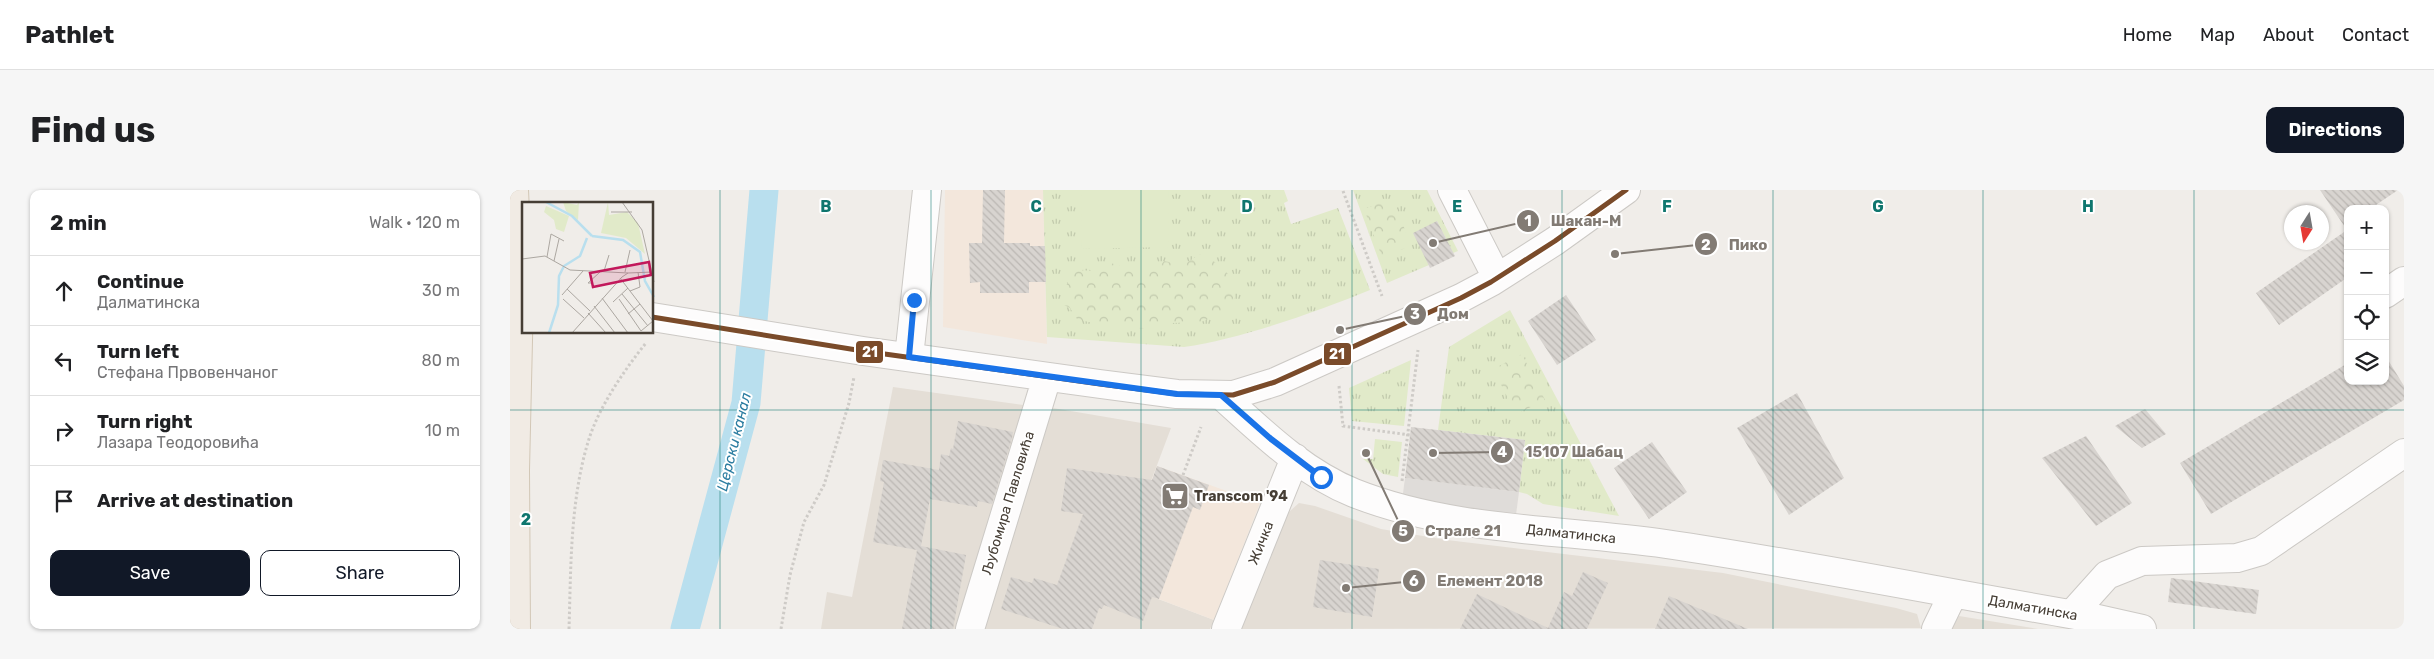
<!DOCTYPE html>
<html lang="en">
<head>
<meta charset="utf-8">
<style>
  body { margin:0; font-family:Rubik,sans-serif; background:#f6f6f6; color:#202124 }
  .controls { position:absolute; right:15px; top:15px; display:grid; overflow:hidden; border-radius:10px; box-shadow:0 1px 4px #0004 }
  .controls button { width:45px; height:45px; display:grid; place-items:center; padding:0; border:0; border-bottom:1px solid #e0e0e0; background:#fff; color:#202124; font:25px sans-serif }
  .compass { position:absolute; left:1774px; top:15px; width:45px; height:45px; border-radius:50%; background:#fff; box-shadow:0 1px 4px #0004; rotate:191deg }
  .stop { position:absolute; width:15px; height:15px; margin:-11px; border:4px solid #1a73e8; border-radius:50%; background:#fff }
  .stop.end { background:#1a73e8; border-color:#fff; box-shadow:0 1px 5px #0008 }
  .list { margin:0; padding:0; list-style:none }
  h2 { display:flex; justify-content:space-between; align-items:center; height:65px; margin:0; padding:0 20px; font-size:21px }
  h2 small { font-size:16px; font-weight:400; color:#757577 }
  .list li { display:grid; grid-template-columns:32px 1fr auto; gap:15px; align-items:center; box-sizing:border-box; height:70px; padding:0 20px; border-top:1px solid #e0e0e0 }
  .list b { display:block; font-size:19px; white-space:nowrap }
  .list p { margin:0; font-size:16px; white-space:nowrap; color:#757577 }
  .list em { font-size:16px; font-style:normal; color:#757577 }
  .actions { display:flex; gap:10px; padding:15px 20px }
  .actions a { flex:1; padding:11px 0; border:1px solid #111827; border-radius:10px; text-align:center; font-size:18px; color:#111827 }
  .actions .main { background:#111827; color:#fff }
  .icon { flex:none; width:28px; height:28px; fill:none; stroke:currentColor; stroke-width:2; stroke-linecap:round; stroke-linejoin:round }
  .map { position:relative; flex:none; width:1894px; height:439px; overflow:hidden; border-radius:10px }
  header { display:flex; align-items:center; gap:30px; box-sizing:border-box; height:70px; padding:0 25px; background:#fff; border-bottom:1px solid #e0e0e0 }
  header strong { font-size:24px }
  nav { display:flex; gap:28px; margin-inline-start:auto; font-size:18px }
  .intro { display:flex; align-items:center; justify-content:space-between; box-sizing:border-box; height:120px; padding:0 30px }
  h1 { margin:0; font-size:35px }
  .button { padding:12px 22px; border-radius:10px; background:#111827; color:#fff; font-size:18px; font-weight:700 }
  main { display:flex; gap:30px; padding:0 30px }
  aside { flex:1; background:#fff; border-radius:10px; box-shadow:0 1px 4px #0004 }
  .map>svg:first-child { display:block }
</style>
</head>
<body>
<header>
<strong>Pathlet</strong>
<nav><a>Home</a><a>Map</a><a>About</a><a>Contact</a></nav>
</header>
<div class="intro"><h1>Find us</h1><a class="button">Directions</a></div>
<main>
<aside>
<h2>2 min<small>Walk · 120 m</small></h2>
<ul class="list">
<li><svg class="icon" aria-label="ahead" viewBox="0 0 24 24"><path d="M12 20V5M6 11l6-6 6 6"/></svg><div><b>Continue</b><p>Далматинска</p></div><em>30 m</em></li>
<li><svg class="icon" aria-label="left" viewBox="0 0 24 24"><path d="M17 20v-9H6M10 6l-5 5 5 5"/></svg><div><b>Turn left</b><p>Стефана Првовенчаног</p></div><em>80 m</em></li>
<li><svg class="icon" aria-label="right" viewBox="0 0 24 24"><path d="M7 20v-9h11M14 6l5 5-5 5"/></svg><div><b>Turn right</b><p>Лазара Теодоровића</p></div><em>10 m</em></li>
<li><svg class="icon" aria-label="arrive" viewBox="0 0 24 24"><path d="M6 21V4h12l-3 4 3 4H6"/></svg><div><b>Arrive at destination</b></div></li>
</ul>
<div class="actions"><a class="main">Save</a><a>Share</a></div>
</aside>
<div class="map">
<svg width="1894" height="439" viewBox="0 0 1894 439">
  <defs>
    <pattern id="grass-tufts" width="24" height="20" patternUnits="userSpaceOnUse" patternTransform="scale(1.25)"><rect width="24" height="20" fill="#e1eac9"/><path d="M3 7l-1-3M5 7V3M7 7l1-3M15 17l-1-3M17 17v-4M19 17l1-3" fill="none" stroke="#c2caad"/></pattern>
    <pattern id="forest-crowns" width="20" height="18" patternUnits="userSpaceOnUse" patternTransform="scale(1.25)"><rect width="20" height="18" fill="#e1eac9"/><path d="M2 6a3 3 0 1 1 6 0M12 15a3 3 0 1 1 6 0" fill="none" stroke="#c2caad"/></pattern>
    <pattern id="building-back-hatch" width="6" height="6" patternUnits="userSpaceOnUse" patternTransform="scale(1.25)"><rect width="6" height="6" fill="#d8d4d0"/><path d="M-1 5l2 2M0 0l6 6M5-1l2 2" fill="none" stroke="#bbb7b3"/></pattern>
  </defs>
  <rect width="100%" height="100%" fill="#f0ede9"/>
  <!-- residential -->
  <path fill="#e4ded6" d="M383 197 513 215 448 439H311L317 402 342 407Z
    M537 217 661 238 603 392 704 430 700 439H469Z
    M789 313 805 316 871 339 937 350 1213 383 1386 418 1407 424 1411 438 727 439 771 329Z
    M1449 426 1528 439H1442Z"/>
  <!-- commercial -->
  <path fill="#f3e7dc" d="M435 0H533L537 154 433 137Z
    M647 276 750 313 704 430 604 392Z"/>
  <!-- grass -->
  <path fill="url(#grass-tufts)" d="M533 0H774L778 11 774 13 781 34 828 18 860 100C806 122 731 149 674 157L537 147Z
    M843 0H917L948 61 943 63 927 31 919 75 877 93Z
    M1000 120 1109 326 1033 314 1017 304 1009 302 1015 250 928 240 939 157Z
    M901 170 894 236 842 231 839 198Z
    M865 249 892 252 888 287 873 284 853 269H863Z"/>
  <!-- forest -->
  <path fill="url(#forest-crowns)" d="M883 8 901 56 872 67 854 19Z
    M690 64 700 68 724 89V113L722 119 691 132 662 133 650 139 598 137 567 129 560 118 554 115V100L564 80 590 81V76L593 72H597L628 81V78L651 75 654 71 659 72 669 78Z
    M1012 164 1035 210 1006 224 983 179Z"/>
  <!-- pitch -->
  <path fill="#e1eac9" d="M571 0H658L659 57 572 59Z"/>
  <!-- parking -->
  <path fill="#dfdcd9" d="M895 288 1009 302 1006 325 892 311Z"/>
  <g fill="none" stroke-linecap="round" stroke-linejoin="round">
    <!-- canal -->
    <path stroke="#b9dfee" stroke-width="29" d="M175 439 236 213 254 0"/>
  </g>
  <!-- building -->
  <path fill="url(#building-back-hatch)" d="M473 0H495L494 53H520V56H535L536 92H519V103H470V92L460 93 459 53H472Z
    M1810 0H1888L1860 19H1838V87L1769 135 1746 103 1837 40Z
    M927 31 945 66 920 78 903 43Z
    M1056 105 1086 150 1047 175 1018 131Z
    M1875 165 1894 196V210L1701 324 1670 273 1838 173V191H1875Z
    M1287 203 1334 288 1279 325 1227 238Z
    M1635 219 1656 244 1632 258 1605 236Z
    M448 231 503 242 502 248 482 314 468 311 467 317 420 309 411 356 456 365 443 439H392L407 360 363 352 374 292 370 291 373 270 429 280 431 264 439 266 441 258 443 259Z
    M901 237 1015 250 1009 302 895 288Z
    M1576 246 1622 313 1586 336 1532 268Z
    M1142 252 1177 302 1139 329 1104 278Z
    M647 276 699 295 690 320 683 317 649 409 642 407 633 431 594 415 592 419 589 418 582 439H553L491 419 501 387 522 393 524 388 547 395 573 324 551 321 557 278 642 290Z
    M810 370 869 379 862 427 803 417Z
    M1073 382 1098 393 1077 439H950L967 404 1038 438 1054 402 1062 406Z
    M1661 388 1749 400 1746 424 1658 412Z
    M1159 406 1238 439H1145Z"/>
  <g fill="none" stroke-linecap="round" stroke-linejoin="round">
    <defs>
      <path id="minor" d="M942 0 987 88
        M1875 104 1894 91
        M142 127 353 161 590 194 667 204 723 205 765 192 951 108 981 92 1045 51 1116 0
        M399 167 417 0
        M711 205C751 241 792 282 844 303 942 342 1053 339 1156 354 1299 375 1441 404 1583 428L1632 439
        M1562 424 1597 385 1632 371 1727 368 1751 361 1894 263
        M460 439 537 187
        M716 439 785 268
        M1426 439 1443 404"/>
      <path id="major" d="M4 0 9 107 5 280 6 439"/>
    </defs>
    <!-- minor casing -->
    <use href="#minor" stroke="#ccc9c5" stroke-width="30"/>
    <!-- major casing -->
    <use href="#major" stroke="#d2c7b6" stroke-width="30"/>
    <!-- path -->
    <path stroke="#cecbc7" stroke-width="3" stroke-dasharray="2.5 2.5" stroke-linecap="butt" d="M833 1 872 106
      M829 196 833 236 900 245
      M673 285 691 237
      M892 291 908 160
      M59 439C61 376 60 309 79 249 89 217 115 179 136 153
      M271 439 280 385 294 332 314 295 339 213 344 187"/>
    <!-- minor -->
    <use href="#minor" stroke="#fdfcfc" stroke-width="28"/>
    <!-- major -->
    <use href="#major" stroke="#f1ebe4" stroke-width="28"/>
    <defs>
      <path id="bus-1" d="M142 127 353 161 590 194 667 204 723 205 765 192 951 108 981 92 1045 51 1116 0"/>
    </defs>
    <!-- bus-1 casing -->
    <use href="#bus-1" stroke="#fff" stroke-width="9"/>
    <!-- bus-1 -->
    <use href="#bus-1" stroke="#7a4b2a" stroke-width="5"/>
  </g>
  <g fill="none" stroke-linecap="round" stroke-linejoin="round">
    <!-- route -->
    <path stroke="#1a73e8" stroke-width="6" d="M404 110 399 167 667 204 711 205 761 249 811 287"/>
  </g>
  <!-- grid -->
  <path fill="none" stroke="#0f766e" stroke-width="1" stroke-opacity="0.55" d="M210 0V439M421 0V439M631 0V439M842 0V439M1052 0V439M1263 0V439M1473 0V439M1684 0V439M0 220H1894"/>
  <!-- icons -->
  <defs>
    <symbol id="supermarket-square" viewBox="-11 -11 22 22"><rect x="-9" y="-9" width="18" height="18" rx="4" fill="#827b74" stroke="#fff"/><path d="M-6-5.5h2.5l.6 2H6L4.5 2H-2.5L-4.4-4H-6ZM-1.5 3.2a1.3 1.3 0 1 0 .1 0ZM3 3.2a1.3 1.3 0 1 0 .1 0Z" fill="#fff"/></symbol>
  </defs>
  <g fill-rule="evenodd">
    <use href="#supermarket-square" x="649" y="290" width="32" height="32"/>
  </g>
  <g text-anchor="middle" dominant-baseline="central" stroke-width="4" stroke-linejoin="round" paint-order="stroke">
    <!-- poi labels -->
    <g font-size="14" font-weight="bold" fill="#463e35" stroke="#fff" text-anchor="start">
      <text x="684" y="306">Transcom '94</text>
    </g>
    <!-- street labels -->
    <g font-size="14" fill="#463e35" stroke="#fff">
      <text transform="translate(498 313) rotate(-73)">Љубомира Павловића</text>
      <text transform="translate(1061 344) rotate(6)">Далматинска</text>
      <text transform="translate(751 353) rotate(-68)">Жичка</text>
      <text transform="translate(1523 418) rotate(10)">Далматинска</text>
    </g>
    <!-- water labels -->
    <g font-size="15" font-style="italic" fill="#2c7da1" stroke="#fff">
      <text transform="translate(224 252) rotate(-76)">Церски канал</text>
    </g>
  </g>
  <!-- overview -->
  <g transform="translate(12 12)">
    <rect width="131" height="131" fill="#f0ede9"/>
    <path d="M41 0 55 3 57 0 56 18 44 9ZM86 0 87 13 105 10 116 21 123 52 104 36 79 31Z" fill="#e1eac9"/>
    <path d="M24 4 47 14 42 30 34 27 32 18 22 10Z" fill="#e1eac9"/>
    <path fill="none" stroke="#b9dfee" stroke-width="2.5" d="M24 0 50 14 70 34M70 34 101 38 118 50 123 79 132 95M27 131 36 103 37 74 42 64 58 54 65 36"/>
    <path fill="none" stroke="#aca7a1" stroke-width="1" d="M100 0 120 28 132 80M89 10H110M25 55 29 32 42 39M0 57 23 54 48 68 106 71M32 59 37 37M82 69 87 53M103 70 108 48M98 76 131 119 119 129M71 81H66L78 70M45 87 68 109M108 89 118 85 116 70M100 92 126 124M40 93 61 69M80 96 106 131M41 97 62 116M97 97 119 129M91 100 106 86M72 104 93 131M66 111 84 131M106 112 118 102M50 131 100 75 106 71 131 70"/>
    <path fill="#c2185b" fill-opacity="0.15" stroke="#c2185b" stroke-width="2.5" d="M127 60 129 73 71 85 68 71Z"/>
    <rect width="131" height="131" fill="none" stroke="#463e35" stroke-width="2.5"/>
  </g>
  <g font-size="16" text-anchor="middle" font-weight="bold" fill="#0f766e" stroke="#fff" stroke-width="4" stroke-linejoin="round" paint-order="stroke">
    <text x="316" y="22">B</text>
    <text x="526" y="22">C</text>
    <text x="737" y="22">D</text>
    <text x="947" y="22">E</text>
    <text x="1157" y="22">F</text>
    <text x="1368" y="22">G</text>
    <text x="1578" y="22">H</text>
    <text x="16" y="335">2</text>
  </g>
  <!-- callouts -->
  <path fill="none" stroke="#827b74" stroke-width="2" d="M923 53L1018 31M1105 64L1196 54M830 140L905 124M923 263L992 262M856 263L893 341M836 398L904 391"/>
  <g fill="#827b74" stroke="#fff" stroke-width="2">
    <circle cx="923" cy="53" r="5"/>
    <circle cx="1105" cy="64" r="5"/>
    <circle cx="830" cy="140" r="5"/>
    <circle cx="923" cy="263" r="5"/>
    <circle cx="856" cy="263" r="5"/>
    <circle cx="836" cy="398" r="5"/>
    <circle cx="1018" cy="31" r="12"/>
    <circle cx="1196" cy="54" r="12"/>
    <circle cx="905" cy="124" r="12"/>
    <circle cx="992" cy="262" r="12"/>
    <circle cx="893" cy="341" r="12"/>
    <circle cx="904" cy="391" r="12"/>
  </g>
  <g font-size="15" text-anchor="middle" font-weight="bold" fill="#fff">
    <text x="1018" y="36">1</text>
    <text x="1196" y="60">2</text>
    <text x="905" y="129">3</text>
    <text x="992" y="267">4</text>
    <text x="893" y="346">5</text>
    <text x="904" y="396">6</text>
  </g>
  <g font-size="15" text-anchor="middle" font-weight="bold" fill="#827b74" stroke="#fff" stroke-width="4" stroke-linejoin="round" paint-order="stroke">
    <text x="1076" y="36">Шакан-М</text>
    <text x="1238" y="60">Пико</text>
    <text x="943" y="129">Дом</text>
    <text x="1064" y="267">15107 Шабац</text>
    <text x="953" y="346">Страле 21</text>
    <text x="980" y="396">Елемент 2018</text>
  </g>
  <g stroke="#fff" stroke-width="2">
    <rect x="345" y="150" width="29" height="24" rx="5" fill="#7a4b2a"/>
    <rect x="813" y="152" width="29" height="24" rx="5" fill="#7a4b2a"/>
  </g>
  <g font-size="14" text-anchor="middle" font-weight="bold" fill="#fff">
    <text x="360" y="167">21</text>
    <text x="827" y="169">21</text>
  </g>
</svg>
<div class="controls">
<button>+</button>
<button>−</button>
<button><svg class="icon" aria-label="locate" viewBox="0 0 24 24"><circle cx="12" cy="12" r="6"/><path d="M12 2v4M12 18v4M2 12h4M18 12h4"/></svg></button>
<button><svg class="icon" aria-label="layers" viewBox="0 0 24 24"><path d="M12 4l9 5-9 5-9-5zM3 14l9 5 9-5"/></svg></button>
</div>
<svg class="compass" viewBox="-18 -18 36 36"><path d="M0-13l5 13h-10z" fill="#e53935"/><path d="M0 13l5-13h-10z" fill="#757577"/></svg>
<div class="stop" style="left:811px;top:287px"></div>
<div class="stop end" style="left:404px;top:110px"></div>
</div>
</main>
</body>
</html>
